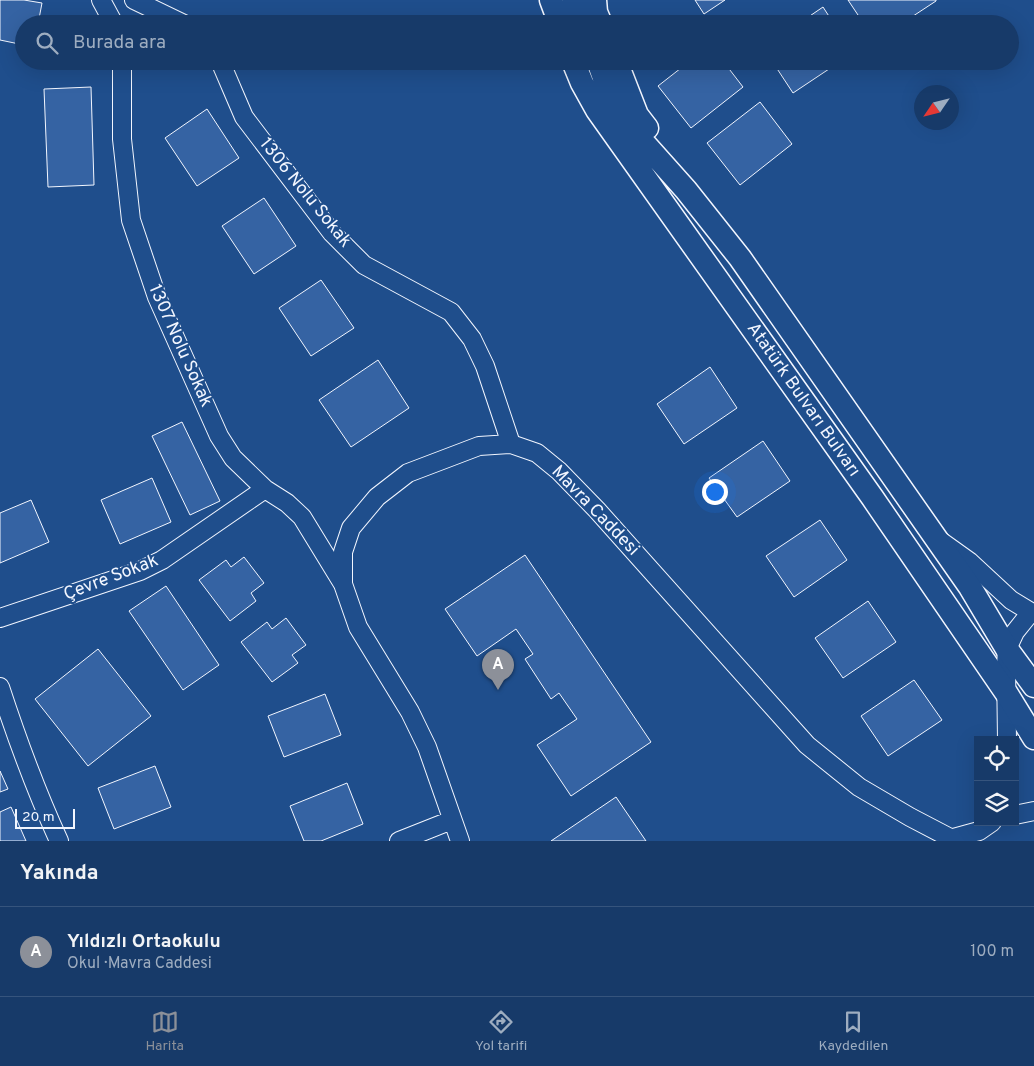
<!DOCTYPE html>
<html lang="tr">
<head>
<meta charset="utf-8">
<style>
  body { margin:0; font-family:Overpass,sans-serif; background:#244571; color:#f1f3f6 }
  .controls { position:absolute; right:15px; bottom:15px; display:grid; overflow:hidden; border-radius:0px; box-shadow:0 5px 20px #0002 }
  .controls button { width:45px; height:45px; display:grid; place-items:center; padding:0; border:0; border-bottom:1px solid #36547d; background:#173a69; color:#f1f3f6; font:25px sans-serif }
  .compass { position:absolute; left:914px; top:85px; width:45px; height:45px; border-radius:50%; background:#173a69; box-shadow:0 5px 20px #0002; rotate:235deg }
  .scale { position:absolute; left:15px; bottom:12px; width:60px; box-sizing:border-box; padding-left:5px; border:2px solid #f2f6ff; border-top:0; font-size:14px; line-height:18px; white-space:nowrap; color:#f2f6ff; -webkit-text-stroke:4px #1f4e8c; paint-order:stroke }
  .you { position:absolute; left:714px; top:491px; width:18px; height:18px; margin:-12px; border:4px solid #fff; border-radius:50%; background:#1a73e8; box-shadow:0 0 0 8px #1a73e833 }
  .badge { display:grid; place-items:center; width:32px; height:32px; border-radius:50%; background:#8c9099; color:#fff; font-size:16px; font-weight:700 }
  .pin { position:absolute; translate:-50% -41px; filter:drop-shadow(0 1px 2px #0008) }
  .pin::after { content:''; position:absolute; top:26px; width:18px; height:15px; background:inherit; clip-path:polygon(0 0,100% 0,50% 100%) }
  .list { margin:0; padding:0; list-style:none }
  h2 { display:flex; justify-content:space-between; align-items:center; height:65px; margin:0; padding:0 20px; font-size:21px }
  h2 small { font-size:16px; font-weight:400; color:#9eadc0 }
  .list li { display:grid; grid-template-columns:32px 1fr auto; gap:15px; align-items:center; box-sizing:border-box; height:90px; padding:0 20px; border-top:1px solid #36547d }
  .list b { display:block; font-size:19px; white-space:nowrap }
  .list p { margin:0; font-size:16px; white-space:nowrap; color:#9eadc0 }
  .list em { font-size:16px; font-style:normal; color:#9eadc0 }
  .icon { flex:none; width:28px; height:28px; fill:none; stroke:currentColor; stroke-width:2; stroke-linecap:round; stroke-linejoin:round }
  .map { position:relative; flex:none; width:1034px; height:841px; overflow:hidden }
  .search { position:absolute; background:#173a69; box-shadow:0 5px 20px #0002; left:15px; right:15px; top:15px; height:55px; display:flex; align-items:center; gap:12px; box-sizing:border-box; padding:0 18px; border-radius:28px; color:#9eadc0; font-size:19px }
  .sheet { height:155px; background:#173a69 }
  nav { display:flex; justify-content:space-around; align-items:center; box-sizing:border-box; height:70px; border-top:1px solid #36547d; background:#173a69; font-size:14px; color:#9eadc0 }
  nav a { display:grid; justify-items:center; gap:2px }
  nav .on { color:#8c9099 }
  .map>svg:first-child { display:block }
</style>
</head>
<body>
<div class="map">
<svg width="1034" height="841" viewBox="0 0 1034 841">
  <rect width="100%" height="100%" fill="#1f4e8c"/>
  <!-- building -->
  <path fill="#3563a3" stroke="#f2f6ff" d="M0 0H24L42 3 38 24H24V45L0 40Z
    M695 0H725L704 14Z
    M848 0H936V1L901 24H864Z
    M823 7 834 24H798Z
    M690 61H723L743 87 691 128 658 86Z
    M772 61H841L793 93Z
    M91 87 94 185 48 187 44 89Z
    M760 102 792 144 740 185 707 143Z
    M207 109 239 158 197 186 165 138Z
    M264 198 296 246 254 274 222 226Z
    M321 280 354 328 311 356 279 308Z
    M378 360 409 408 351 447 319 400Z
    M710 367 737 408 684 444 657 404Z
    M182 422 220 501 190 515 152 436Z
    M763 441 790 481 737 517 709 478Z
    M152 478 171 522 120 544 101 500Z
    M31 500 49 542 0 563V513Z
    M820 520 847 560 794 597 766 556Z
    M525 555 651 742 571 796 537 745 577 719 559 693 551 699 525 659 533 654 516 629 477 656 445 609Z
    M244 557 264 583 251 593 256 601 230 621 199 580 226 560 231 567Z
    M166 586 219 665 183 690 129 611Z
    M868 601 896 642 843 678 815 638Z
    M286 618 306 645 292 655 298 663 272 682 241 642 267 622 272 629Z
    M98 649 151 716 88 766 35 699Z
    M914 680 942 720 888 756 861 716Z
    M325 694 341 735 284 757 268 716Z
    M155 766 171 807 114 829 98 788Z
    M0 771 8 789 0 792Z
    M347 783 363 824 321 841H304L290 806Z
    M616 797 646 841H551Z
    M11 807 26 841H0V812Z"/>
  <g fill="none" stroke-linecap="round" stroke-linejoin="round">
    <defs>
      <path id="minor" d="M101 0 114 24
        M134 0 184 24
        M122 61V139L131 220 157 297 219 436 233 458 265 489 287 503 302 517 343 584
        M220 61 244 117 332 233 364 265 451 312 472 339 485 366 511 444
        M942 542 970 562 1011 600 1034 614
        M0 618 140 571 162 560 265 489
        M0 687C17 739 36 791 59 841
        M1007 740 1006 667 1007 649 1015 632 1031 612 1034 614
        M1015 815 1034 811
        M950 839 979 831 992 822
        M399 841 452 820
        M460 841 427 747 410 712 358 627 343 584V552L351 528 377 497 408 473 479 446 511 444 537 453 559 471 597 510 807 745 859 787 910 817 956 841"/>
      <path id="tertiary" d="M551 0 560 24
        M574 0 582 24
        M595 0 596 12 601 24
        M573 61 582 83 597 110 872 497 1007 694 1034 738
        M598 61 609 92 628 125 686 190 740 258 970 587 1007 649 1034 686
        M616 61 637 115 647 128"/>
    </defs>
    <!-- minor casing -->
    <use href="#minor" stroke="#f2f6ff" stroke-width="20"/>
    <!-- tertiary casing -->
    <use href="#tertiary" stroke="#f2f6ff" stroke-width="25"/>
    <!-- minor -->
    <use href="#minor" stroke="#1f4e8c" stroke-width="18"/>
    <!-- tertiary -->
    <use href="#tertiary" stroke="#1f4e8c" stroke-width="22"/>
  </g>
  <g text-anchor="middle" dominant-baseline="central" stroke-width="4" stroke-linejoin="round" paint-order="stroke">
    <!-- street labels -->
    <g font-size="18" fill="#f2f6ff" stroke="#1f4e8c">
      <text transform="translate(305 193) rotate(51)">1306 Nolu Sokak</text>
      <text transform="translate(180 346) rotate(66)">1307 Nolu Sokak</text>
      <text transform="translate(803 400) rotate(55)">Atatürk Bulvarı Bulvarı</text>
      <text transform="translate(595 511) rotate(46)">Mavra Caddesi</text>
      <text transform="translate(111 578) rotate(-21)">Çevre Sokak</text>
    </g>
  </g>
</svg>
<div class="controls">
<button><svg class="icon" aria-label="locate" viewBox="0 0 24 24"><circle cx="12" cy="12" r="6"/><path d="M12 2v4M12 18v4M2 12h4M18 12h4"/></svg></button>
<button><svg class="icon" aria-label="layers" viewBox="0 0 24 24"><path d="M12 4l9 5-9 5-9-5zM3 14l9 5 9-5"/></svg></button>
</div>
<svg class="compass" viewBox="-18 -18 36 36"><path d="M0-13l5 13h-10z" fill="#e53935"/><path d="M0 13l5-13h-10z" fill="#9eadc0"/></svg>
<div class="scale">20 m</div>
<div class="you"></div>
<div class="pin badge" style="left:498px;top:690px">A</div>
<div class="search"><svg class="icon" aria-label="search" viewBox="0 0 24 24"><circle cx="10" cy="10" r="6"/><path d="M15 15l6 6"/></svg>Burada ara</div>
</div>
<section class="sheet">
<h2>Yakında<small></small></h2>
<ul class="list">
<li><span class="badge">A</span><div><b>Yıldızlı Ortaokulu</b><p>Okul · Mavra Caddesi</p></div><em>100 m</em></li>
</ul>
</section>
<nav>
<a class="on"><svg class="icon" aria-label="map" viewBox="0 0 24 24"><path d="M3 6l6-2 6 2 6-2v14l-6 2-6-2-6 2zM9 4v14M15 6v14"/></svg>Harita</a>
<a><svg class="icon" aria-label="directions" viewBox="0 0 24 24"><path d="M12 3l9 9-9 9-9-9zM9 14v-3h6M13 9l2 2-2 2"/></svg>Yol tarifi</a>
<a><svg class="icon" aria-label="saved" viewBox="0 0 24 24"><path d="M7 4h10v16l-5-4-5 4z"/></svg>Kaydedilen</a>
</nav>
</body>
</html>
